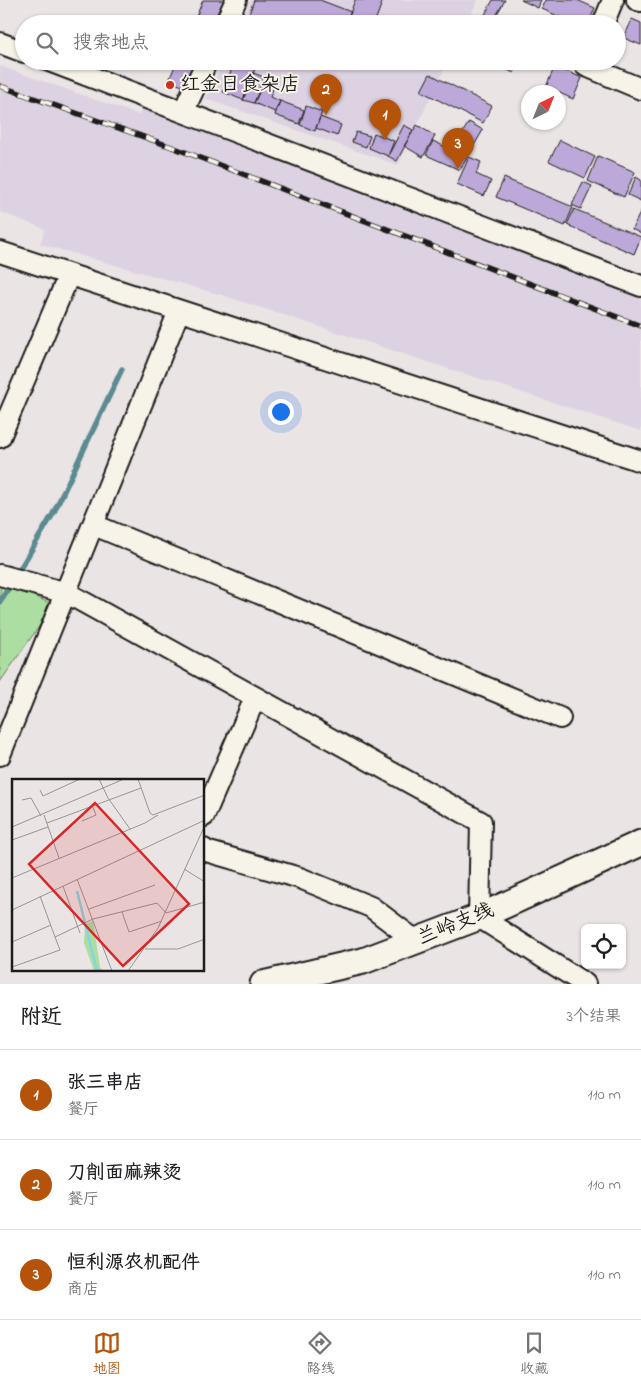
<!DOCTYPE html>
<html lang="zh">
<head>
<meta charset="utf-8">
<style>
  body { margin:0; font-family:"Indie Flower","LXGW WenKai TC",sans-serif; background:#f6f6f6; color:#202124 }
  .controls { position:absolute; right:15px; bottom:15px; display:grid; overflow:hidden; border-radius:8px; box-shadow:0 1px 4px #0004 }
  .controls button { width:45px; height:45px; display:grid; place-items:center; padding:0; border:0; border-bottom:1px solid #e0e0e0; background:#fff; color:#202124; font:25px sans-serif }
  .compass { position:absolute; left:521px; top:85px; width:45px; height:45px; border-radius:50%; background:#fff; box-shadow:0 1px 4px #0004; rotate:43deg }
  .you { position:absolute; left:280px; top:411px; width:18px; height:18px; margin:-12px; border:4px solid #fff; border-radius:50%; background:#1a73e8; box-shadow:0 0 0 8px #1a73e833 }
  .badge { display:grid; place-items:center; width:32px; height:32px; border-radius:50%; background:#b45309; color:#fff; font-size:16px; font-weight:700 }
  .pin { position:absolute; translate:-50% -41px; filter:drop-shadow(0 1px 2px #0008) }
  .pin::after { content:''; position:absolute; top:26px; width:18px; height:15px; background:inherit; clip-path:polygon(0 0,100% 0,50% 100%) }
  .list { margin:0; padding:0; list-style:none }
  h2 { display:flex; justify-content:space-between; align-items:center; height:65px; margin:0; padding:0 20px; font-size:21px }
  h2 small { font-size:16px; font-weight:400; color:#757577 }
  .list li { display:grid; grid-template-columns:32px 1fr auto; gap:15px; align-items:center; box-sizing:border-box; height:90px; padding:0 20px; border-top:1px solid #e0e0e0 }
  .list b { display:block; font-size:19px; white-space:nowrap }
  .list p { margin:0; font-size:16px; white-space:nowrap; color:#757577 }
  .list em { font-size:16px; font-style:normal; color:#757577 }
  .icon { flex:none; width:28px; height:28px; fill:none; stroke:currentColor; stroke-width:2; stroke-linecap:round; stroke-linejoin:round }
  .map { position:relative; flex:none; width:641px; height:984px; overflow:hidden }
  .search { position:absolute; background:#fff; box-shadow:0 1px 4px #0004; left:15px; right:15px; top:15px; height:55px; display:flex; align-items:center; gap:12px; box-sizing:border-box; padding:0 18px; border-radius:28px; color:#757577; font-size:19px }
  .sheet { height:335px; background:#fff }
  nav { display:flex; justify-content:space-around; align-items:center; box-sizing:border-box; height:70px; border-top:1px solid #e0e0e0; background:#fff; font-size:14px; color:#757577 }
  nav a { display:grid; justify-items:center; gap:2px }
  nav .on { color:#b45309 }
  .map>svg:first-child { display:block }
</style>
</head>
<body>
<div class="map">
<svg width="641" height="984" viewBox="0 0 641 984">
  <rect width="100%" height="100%" fill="#ebe4e5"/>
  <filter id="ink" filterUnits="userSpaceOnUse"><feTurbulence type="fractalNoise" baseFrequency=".02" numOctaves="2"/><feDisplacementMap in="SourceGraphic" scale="10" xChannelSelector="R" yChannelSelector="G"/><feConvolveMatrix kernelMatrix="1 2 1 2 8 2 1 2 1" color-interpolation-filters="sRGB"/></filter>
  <g filter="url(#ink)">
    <!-- built -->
    <path fill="#ddd2e1" d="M251 0H478L466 24H240Z
      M223 61H448L398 165 206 99Z
      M0 66 139 115 142 109 641 296V431L222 295 40 244 45 229 0 212Z"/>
    <!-- green -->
    <path fill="#abdea0" stroke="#647d5e" d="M2 582 54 605 0 682V585Z"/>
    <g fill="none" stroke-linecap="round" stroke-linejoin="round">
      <!-- stream -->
      <path stroke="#5a8b90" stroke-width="5.5" d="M0 602 53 514 122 369"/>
    </g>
    <!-- building -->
    <path fill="#bda9d9" stroke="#1c1c1c" d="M203 0H227L217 24H193Z
      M254 0H320L351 12 346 24H254L249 14Z
      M355 0H383L374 24H346Z
      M493 0H505L492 23 483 18Z
      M521 0H541L538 8Z
      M546 0H577L595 8 588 24H576L542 9Z
      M632 19 641 23V45L624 38Z
      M177 61H200L188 89 169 80Z
      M235 61H258L243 100 223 92Z
      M489 61H519L514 73Z
      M555 66 582 78 573 99 546 87Z
      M253 73 264 77 254 103 243 100Z
      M430 74 492 106 483 123 421 91Z
      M263 85 273 89 270 97 280 101 275 112 254 103Z
      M280 101 304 110 299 124 275 115Z
      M306 106 322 112 315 131 300 125Z
      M320 117 341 125 337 136 316 128Z
      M469 122 483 130 460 170 426 155 433 141 452 150Z
      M404 125 413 130 397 161 388 156Z
      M417 125 435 136 423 157 404 146Z
      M356 132 370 136 366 147 352 142Z
      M374 133 394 141 388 156 369 148Z
      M560 140 595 157 585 178 549 161Z
      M598 156 635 172 624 197 588 181Z
      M469 157 481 162 476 174 491 181 484 196 457 184Z
      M636 177 641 180V201L628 195Z
      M504 178 573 207 565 226 496 197Z
      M583 182 592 186 581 209 572 205Z
      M574 209 641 237 634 254 567 225Z
      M641 211V234L632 229Z"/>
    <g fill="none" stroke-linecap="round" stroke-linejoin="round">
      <defs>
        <path id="minor" d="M637 0 641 1
          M225 24 236 0
          M603 24 613 0
          M0 43 24 52
          M49 61 641 286
          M586 66 641 89
          M183 112 207 61
          M0 252 641 461
          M0 437 69 275
          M94 525 560 718
          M0 575 67 593 481 822 479 917 585 984
          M0 755 179 311
          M204 816 255 698
          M204 849 206 851 300 878 371 907 416 941"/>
        <path id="major" d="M263 984 363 961 479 917 641 843"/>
      </defs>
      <!-- minor casing -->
      <use href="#minor" stroke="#1c1c1c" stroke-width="24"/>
      <!-- major casing -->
      <use href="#major" stroke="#1c1c1c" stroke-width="29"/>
      <!-- minor -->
      <use href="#minor" stroke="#f7f3e8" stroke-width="20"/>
      <!-- major -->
      <use href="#major" stroke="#f7f3e8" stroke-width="25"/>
      <defs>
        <path id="rail" d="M0 86 172 147 641 326"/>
      </defs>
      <!-- rail casing -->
      <use href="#rail" stroke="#1c1c1c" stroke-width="5.5"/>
      <!-- rail -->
      <use href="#rail" stroke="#f7f3e8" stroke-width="4" stroke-dasharray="11" stroke-linecap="butt"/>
    </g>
  </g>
  <!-- markers -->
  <circle fill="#c8321e" stroke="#f7f3e8" stroke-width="2" cx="170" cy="85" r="5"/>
  <g text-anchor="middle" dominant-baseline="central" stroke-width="4" stroke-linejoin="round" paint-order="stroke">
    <!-- poi labels -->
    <g font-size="20" fill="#1c1c1c" stroke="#f7f3e8" text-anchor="start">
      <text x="180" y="85">红金日食杂店</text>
    </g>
    <!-- street labels -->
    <g font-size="20" fill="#1c1c1c" stroke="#f7f3e8">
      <text transform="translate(456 925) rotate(-22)">兰岭支线</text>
    </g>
  </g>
  <!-- overview -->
  <g transform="translate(12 779)">
    <rect width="192" height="192" fill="#ebe4e5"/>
    <path d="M81 142 88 188 91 192H82L72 164 73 145Z" fill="#abdea0"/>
    <path fill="none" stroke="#84d5dd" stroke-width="2.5" d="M65 112 85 192"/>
    <path fill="none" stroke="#989495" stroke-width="1" d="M87 0 96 19 118 50M126 0 138 34 141 36 193 16M28 11 31 17 68 0M10 21 19 19 29 37M32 36 47 79M70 42 84 36 80 26M35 44 129 9M0 48 112 0M0 61 36 48M172 90 193 103M0 99 133 44 146 36M65 100 100 192M51 107 68 154M28 117 43 158 81 140 145 124 154 134 193 123M77 130 143 106M0 131 193 41M110 133 117 153 150 142M0 163 39 146M133 170H166L193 160M0 188 48 171 43 158M116 192 146 149 193 46"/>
    <path fill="#d62828" fill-opacity="0.15" stroke="#d62828" stroke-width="2.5" d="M83 24 177 125 111 187 17 85Z"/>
    <rect width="192" height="192" fill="none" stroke="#1c1c1c" stroke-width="2.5"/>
  </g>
</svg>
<div class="controls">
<button><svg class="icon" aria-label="locate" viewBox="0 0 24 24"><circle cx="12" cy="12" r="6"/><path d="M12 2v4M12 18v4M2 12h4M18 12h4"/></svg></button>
</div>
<svg class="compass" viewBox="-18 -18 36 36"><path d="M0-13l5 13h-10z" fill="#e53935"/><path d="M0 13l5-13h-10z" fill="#757577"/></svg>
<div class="you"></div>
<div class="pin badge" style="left:385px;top:140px">1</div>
<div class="pin badge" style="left:326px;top:115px">2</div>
<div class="pin badge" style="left:458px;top:169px">3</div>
<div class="search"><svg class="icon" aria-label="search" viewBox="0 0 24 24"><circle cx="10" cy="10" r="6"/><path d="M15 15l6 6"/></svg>搜索地点</div>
</div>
<section class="sheet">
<h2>附近<small>3个结果</small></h2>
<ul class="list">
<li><span class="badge">1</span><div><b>张三串店</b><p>餐厅</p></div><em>110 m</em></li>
<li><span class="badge">2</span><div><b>刀削面麻辣烫</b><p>餐厅</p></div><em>110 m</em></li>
<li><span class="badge">3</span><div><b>恒利源农机配件</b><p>商店</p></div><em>110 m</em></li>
</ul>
</section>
<nav>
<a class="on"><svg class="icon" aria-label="map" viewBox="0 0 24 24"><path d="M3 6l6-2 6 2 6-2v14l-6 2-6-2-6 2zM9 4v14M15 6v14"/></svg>地图</a>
<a><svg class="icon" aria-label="directions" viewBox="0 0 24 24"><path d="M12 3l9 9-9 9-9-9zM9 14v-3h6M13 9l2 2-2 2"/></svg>路线</a>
<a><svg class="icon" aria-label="saved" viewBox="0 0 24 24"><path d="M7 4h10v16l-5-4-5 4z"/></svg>收藏</a>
</nav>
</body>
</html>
